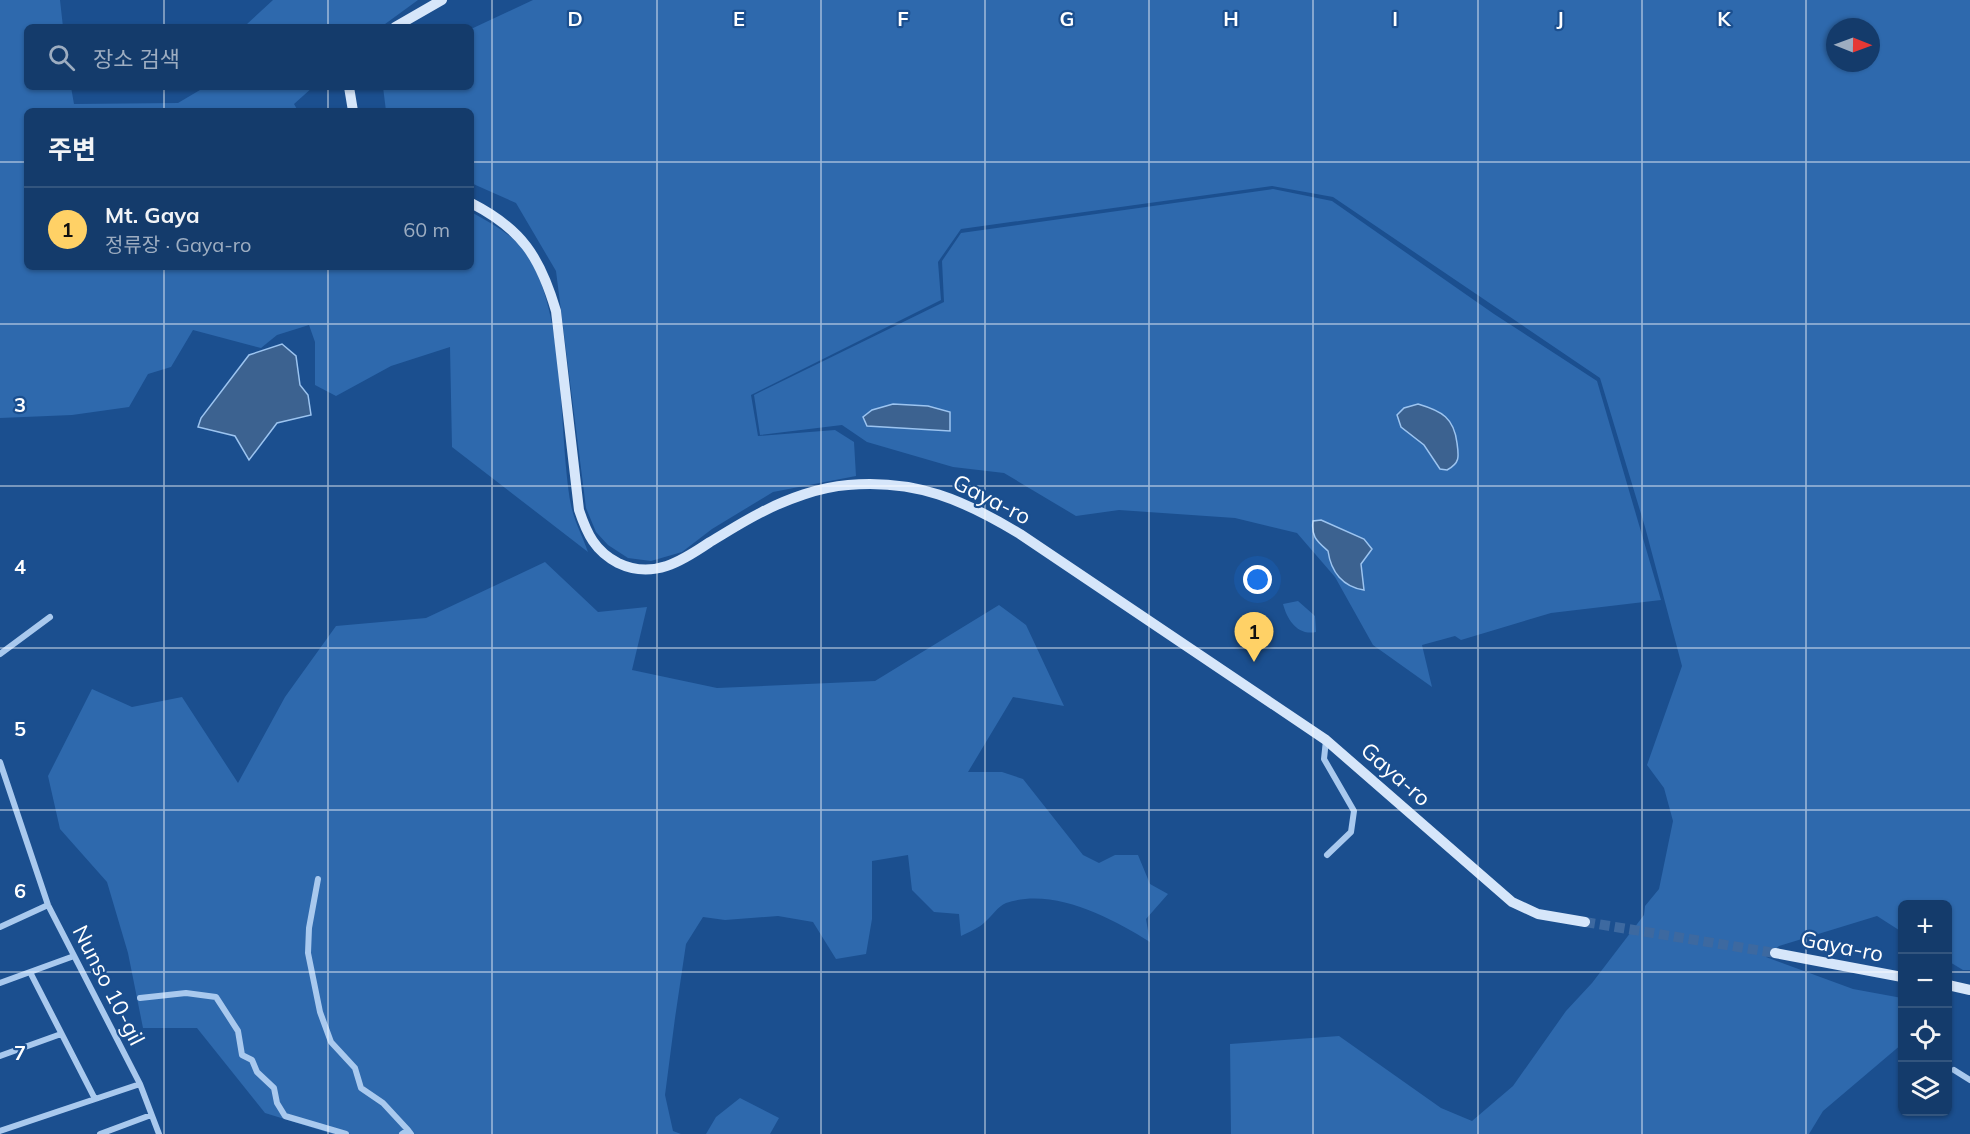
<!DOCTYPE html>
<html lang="ko">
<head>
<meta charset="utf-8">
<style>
  body { margin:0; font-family:Mulish,"Noto Sans KR",sans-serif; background:#1d4271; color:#f1f3f6 }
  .controls { position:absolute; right:18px; bottom:18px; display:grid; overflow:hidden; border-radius:9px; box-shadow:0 2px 4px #0004 }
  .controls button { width:54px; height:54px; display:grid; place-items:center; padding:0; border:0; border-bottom:2px solid #33557e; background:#143b6b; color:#f1f3f6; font:30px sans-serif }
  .compass { position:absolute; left:1826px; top:18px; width:54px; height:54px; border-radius:50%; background:#143b6b; box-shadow:0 2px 4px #0004; rotate:91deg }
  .you { position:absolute; left:1258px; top:580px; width:21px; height:21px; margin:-15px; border:4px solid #fff; border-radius:50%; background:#1a73e8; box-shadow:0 0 0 9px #1a73e833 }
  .badge { display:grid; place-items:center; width:39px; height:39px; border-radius:50%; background:#ffd166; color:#111; font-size:20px; font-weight:700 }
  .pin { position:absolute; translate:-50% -50px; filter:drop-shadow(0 2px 3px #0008) }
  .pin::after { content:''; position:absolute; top:32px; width:21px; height:18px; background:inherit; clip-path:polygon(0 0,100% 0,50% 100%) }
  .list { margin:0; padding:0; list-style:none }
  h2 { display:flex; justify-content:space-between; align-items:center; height:78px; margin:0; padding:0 24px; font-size:26px }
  h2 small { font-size:20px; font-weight:400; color:#9dadc1 }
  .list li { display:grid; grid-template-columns:39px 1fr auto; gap:18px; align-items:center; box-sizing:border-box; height:84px; padding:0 24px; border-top:2px solid #33557e }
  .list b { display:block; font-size:22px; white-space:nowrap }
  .list p { margin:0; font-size:20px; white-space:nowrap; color:#9dadc1 }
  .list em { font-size:20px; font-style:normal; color:#9dadc1 }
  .icon { flex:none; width:33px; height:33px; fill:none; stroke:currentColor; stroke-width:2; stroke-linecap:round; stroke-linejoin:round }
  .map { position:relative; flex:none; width:1970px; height:1134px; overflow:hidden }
  .search { position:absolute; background:#143b6b; box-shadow:0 2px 4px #0004; left:24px; top:24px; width:450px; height:66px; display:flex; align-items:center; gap:15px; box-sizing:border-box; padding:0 21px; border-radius:9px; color:#9dadc1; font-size:22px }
  .panel { position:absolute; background:#143b6b; box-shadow:0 2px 4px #0004; left:24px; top:108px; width:450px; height:162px; border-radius:9px }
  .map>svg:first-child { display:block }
</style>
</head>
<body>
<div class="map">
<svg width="1970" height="1134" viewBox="0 0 1970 1134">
  <rect width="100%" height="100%" fill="#1b4f8f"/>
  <!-- green -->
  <path fill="#2e69ad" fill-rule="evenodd" d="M0 0H60L63 27H27V87H71L74 104 178 103 205 87H313L294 104 298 111H27V267H471L473 213C492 224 515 236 527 254 567 317 558 431 571 505 574 521 583 537 588 552L452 447 450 347 391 366 336 396 315 385V342L309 325 277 335 261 348 193 330 171 367 148 374 129 407 72 415 0 418Z
    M273 0H418L381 27H238L247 24Z
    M533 0H1970V970H1963L1948 961V904H1902V932L1877 916 1779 946 1766 957 1853 989 1902 998V1044L1823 1111 1809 1134H1231L1230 1044 1339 1036 1441 1108 1472 1121 1513 1086 1566 1011 1592 983 1644 915 1645 906 1659 889 1673 821 1664 788 1647 765 1682 666 1645 527 1600 378 1333 197 1272 186 961 229 938 262 941 300 751 395 758 436 835 430 854 442 856 476 773 492 712 529 682 552 651 561 628 558 608 545 596 532 586 508 556 271 516 203 471 183V111H386L383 87H471V29ZM1835 27H1871V63H1835Z
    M1273 189 1332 201 1494 314 1597 381 1661 600 1551 613 1461 640 1455 636 1422 645 1432 687 1373 645 1335 577 1297 533 1235 518 1119 510 1076 516 1004 473 953 467 867 442 842 425 760 435 754 395 944 302 942 261 961 233Z
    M545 562 598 612 647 607 632 670 717 688 875 681 999 605 1026 625 1064 706 1013 697 968 772H1002L1023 779 1083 855 1099 863 1115 855H1138L1150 884 1168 894 1146 919 1150 942C1110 917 1053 887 1006 903 998 906 992 916 985 922 979 928 969 932 961 936L959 914 934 912 912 890 908 855 872 861V919L866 954 836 959 813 922 778 916 725 920 703 917 686 944 675 1018 665 1095 673 1131 681 1134H333L265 1113 197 1028H143L128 953 107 882 60 829 48 776 92 689 132 707 182 697 238 783 285 697 336 626 426 618Z
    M1298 601 1315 616 1316 632C1297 636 1287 619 1283 604Z
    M740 1098 779 1118 770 1134H706L716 1117Z"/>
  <!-- water -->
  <path fill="#3c6290" stroke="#9cc4f0" stroke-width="1.5" d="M282 344 296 356 300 385 308 395 311 415 277 423 249 460 235 436 198 427 201 418 249 355Z
    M893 404 928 406 950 412V431L867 426 863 417 872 410Z
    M1418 404C1442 411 1454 418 1457 443 1459 457 1460 463 1447 470L1440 469 1424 445 1401 427 1397 415 1404 408Z
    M1321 520 1364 539 1372 549 1361 564 1364 590C1343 587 1331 572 1328 551 1317 541 1311 537 1313 521Z"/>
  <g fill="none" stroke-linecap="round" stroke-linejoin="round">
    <!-- secondary-tunnel -->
    <path stroke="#3d69a0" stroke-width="10" stroke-dasharray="10 5" stroke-linecap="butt" d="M1585 922 1775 953"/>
    <!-- street -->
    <path stroke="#a9c9ee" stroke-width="6" d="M0 654 50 617
      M1326 740 1324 759 1354 811 1351 832 1327 855
      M0 762 48 905 140 1084 159 1134
      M318 879 309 928 308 953 320 1012 331 1042 355 1068 361 1088 383 1103 408 1130
      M0 927 48 905
      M30 972 74 956
      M0 983 30 972 95 1099
      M140 998 186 993 216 997 238 1031 242 1055 252 1060 257 1072 274 1088 277 1103 285 1116 346 1134
      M0 1056 61 1034
      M1954 1070 1970 1080
      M0 1131 140 1084
      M100 1134 151 1115
      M402 1134 408 1130 411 1134"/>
    <!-- secondary -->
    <path stroke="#d6e6fa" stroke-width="10" d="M395 27 442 0
      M349 87 353 111
      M471 203C522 229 540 257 556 311L579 510C587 534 595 551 618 563 653 580 682 561 710 542 727 532 744 521 762 512 787 499 820 487 848 485 916 479 964 500 1020 534L1326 740 1512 902 1538 914 1585 922
      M1775 953 1902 977
      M1948 985 1970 990"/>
  </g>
  <!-- grid -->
  <path fill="none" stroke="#fff" stroke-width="1.5" stroke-opacity="0.55" d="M164 0V27M328 0V27M492 0V1134M657 0V1134M821 0V1134M985 0V1134M1149 0V1134M1313 0V1134M1478 0V1134M1642 0V1134M1806 0V1134M164 87V111M328 87V111M0 162H27M471 162H1970M164 267V1134M328 267V1134M0 324H1970M0 486H1970M0 648H1970M0 810H1970M0 972H1902M1948 972H1970"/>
  <g text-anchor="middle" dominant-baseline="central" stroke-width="4.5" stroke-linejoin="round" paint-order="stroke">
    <!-- street labels -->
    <g font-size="22" fill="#fff" stroke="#1b4f8f">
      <text transform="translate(992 499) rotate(27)">Gaya-ro</text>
      <text transform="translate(1396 774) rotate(41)">Gaya-ro</text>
      <text transform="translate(1842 946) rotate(11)">Gaya-ro</text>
      <text transform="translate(109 985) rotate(63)">Nunso 10-gil</text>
    </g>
  </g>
  <g font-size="20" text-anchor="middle" font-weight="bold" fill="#fff" stroke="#1b4f8f" stroke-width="4.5" stroke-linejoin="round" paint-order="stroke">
    <text x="575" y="26">D</text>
    <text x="739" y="26">E</text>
    <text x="903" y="26">F</text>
    <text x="1067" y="26">G</text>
    <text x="1231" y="26">H</text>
    <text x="1395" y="26">I</text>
    <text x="1560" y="26">J</text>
    <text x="1724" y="26">K</text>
    <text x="20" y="412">3</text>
    <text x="20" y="574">4</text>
    <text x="20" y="736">5</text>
    <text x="20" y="898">6</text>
    <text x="20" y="1060">7</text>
  </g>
</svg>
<div class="controls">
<button>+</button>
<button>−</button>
<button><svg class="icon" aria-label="locate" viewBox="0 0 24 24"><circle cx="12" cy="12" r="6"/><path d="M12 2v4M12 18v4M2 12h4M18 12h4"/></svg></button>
<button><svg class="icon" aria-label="layers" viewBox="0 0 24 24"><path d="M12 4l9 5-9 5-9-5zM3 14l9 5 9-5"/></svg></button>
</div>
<svg class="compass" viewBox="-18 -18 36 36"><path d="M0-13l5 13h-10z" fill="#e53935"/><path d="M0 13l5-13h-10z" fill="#9dadc1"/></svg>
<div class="you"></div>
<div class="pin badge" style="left:1254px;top:662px">1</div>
<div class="search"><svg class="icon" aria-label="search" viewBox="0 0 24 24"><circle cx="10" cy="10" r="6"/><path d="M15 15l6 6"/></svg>장소 검색</div>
<section class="panel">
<h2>주변<small></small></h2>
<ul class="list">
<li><span class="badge">1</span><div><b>Mt. Gaya</b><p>정류장 · Gaya-ro</p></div><em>60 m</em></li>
</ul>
</section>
</div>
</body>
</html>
